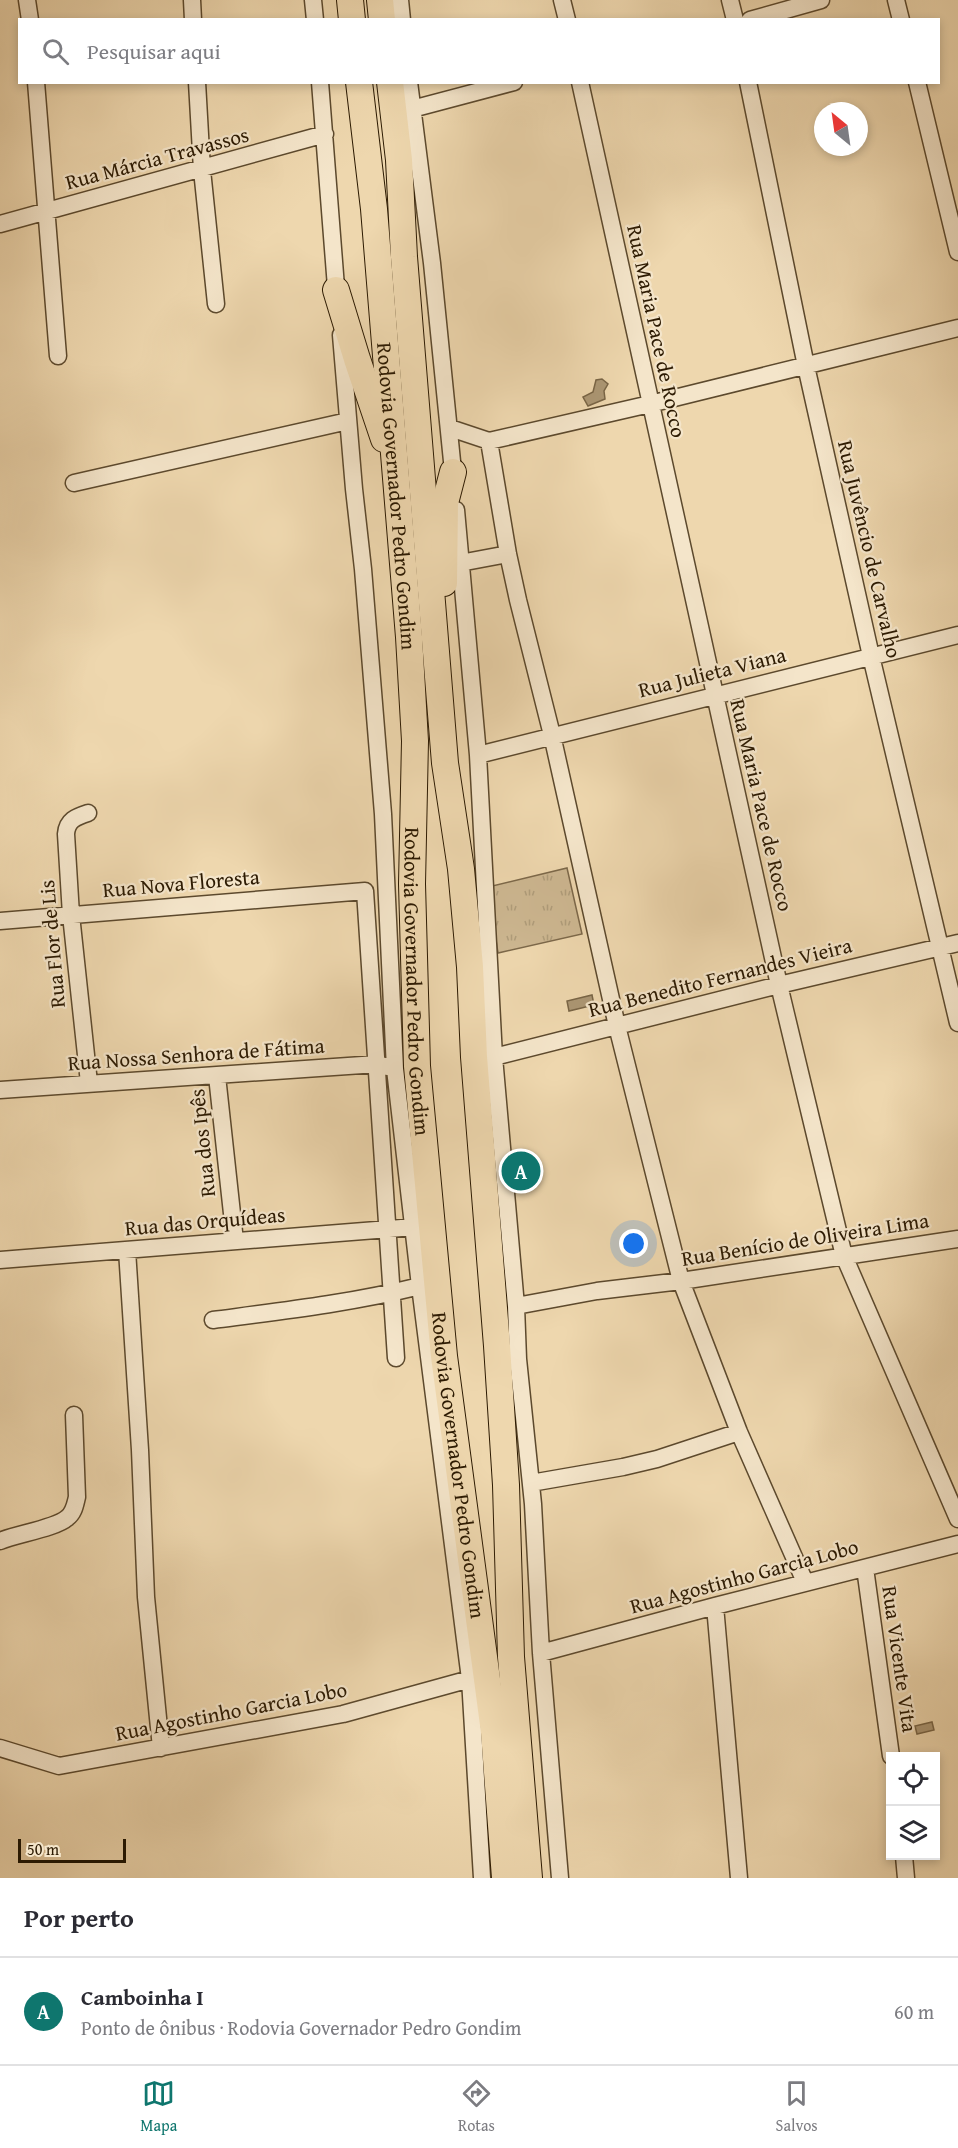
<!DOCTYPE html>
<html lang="pt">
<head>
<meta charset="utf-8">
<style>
  body { margin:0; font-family:"Gentium Book Plus",serif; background:#f2f2f3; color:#2b2b33 }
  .controls { position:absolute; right:18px; bottom:18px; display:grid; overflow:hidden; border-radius:0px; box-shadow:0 3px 9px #0003 }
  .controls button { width:54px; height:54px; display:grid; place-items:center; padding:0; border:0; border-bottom:2px solid #e1e1e2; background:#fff; color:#2b2b33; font:30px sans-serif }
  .compass { position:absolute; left:814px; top:102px; width:54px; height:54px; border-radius:50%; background:#fff; box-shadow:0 3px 9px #0003; rotate:331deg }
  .scale { position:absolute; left:18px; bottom:15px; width:108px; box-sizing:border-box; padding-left:6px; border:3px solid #2c1a02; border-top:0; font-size:16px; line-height:21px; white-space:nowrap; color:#2c1a02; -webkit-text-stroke:4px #f4e5ca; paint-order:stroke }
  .you { position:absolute; left:634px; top:1244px; width:21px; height:21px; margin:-15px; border:4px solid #fff; border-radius:50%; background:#1a73e8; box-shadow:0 0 0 9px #1a73e833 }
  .badge { display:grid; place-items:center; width:39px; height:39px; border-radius:50%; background:#0f766e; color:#fff; font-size:20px; font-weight:700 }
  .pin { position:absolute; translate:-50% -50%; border:3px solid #fff; box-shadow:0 2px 6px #0006 }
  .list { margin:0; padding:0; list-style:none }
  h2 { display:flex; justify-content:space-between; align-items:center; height:78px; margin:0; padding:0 24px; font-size:26px }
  h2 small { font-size:20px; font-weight:400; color:#7c7c81 }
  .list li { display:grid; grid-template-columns:39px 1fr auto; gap:18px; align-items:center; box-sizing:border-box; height:108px; padding:0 24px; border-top:2px solid #e1e1e2 }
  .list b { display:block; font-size:22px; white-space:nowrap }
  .list p { margin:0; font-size:20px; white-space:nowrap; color:#7c7c81 }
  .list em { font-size:20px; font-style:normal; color:#7c7c81 }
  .icon { flex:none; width:33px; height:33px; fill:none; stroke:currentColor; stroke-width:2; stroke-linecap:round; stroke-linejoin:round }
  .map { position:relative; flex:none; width:958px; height:1878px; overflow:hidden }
  .search { position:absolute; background:#fff; box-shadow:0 3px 9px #0003; left:18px; right:18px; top:18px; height:66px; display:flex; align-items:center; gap:15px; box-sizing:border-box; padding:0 21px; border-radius:0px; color:#7c7c81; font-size:22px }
  .sheet { height:186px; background:#fff }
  nav { display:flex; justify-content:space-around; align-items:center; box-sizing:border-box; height:84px; border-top:2px solid #e1e1e2; background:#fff; font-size:16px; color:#7c7c81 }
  nav a { display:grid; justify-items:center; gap:3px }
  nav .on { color:#0f766e }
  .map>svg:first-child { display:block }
</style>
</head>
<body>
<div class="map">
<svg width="958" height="1878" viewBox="0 0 958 1878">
  <defs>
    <pattern id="park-tufts" width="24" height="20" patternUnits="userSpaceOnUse" patternTransform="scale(1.5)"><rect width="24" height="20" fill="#cdb791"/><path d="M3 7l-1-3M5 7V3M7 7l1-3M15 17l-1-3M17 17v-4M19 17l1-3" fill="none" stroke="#b09d7b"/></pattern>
  </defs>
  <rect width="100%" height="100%" fill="#eed7ae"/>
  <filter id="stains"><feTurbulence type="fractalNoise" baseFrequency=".00333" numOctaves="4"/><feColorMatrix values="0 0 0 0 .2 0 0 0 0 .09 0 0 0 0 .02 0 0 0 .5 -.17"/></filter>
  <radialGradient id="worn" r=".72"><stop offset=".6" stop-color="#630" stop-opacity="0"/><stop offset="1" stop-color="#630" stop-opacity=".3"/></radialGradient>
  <!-- park -->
  <path fill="url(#park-tufts)" stroke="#7c684a" stroke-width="1.5" d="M567 868 582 934 498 953 488 887Z"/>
  <!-- water -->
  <path fill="#ac9774" stroke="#796546" stroke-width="1.5" d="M602 379 608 384 604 391 605 399 588 406 583 397 593 392 596 380Z
    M592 995 594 1005 569 1011 567 1001Z
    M932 1722 934 1730 917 1734 915 1726Z"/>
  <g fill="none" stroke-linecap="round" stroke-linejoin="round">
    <defs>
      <path id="minor" d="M27 0 30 20
        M192 0 193 20
        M313 0 315 20
        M400 0 402 20
        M562 0 567 20
        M730 0 735 20
        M896 0 901 20
        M750 20 821 0
        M36 82 58 356
        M197 82 202 170 216 304
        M320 82 337 300
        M409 82 432 263 454 481
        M580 82 779 985 844 1256 958 1519
        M748 82 806 366 871 656 958 1023
        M917 82 958 252
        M412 109 514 82
        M0 224 325 134
        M341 335 354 489 363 569 383 814 395 1069 420 1286 470 1679 482 1878
        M450 428 489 441 650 404 958 328
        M489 441 508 554 518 600 552 735 617 1026 681 1281 739 1432 805 1582
        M74 483 348 421
        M456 510 478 755 494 1057 516 1306 518 1359 533 1504 541 1653 560 1878
        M460 563 508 554
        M478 755 958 635
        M88 813C76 817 67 820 66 834L71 915 89 1083
        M0 921 365 891 396 1358
        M494 1057 779 985 958 943
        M217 1076 235 1241
        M0 1090 377 1064 388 1067
        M127 1250 140 1450 146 1597 161 1748
        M0 1260 414 1227
        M516 1306 597 1291 681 1281 958 1239
        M213 1320C282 1311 352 1303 420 1286
        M531 1483 623 1467 657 1459 739 1432
        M0 1541C17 1534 56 1528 67 1518 74 1513 75 1505 77 1497L74 1415
        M865 1568 891 1756
        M715 1606 739 1878
        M541 1653 715 1606 958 1544
        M0 1748 59 1766 343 1714 470 1679
        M904 1856 906 1878"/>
      <g id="highway">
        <path d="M350 0 352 20"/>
        <path d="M380 0 382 20"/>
        <path id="s1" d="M359 82 374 209 409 637 415 741 412 884 417 1066 444 1356 494 1732 505 1878"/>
        <path d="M390 82 399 160 404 257 445 763 461 869 470 967 474 1057 497 1346 506 1485 511 1657 529 1878"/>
        <path d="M336 290 357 359 384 439"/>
        <path d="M444 583 445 503 453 472"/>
      </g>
    </defs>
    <!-- minor casing -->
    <use href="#minor" stroke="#5c492d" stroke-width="19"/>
    <!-- highway casing -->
    <use href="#highway" stroke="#2c1a02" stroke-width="28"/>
    <!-- minor -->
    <use href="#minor" stroke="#f4e5ca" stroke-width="16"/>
    <!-- highway -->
    <use href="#highway" stroke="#eed7ae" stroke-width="26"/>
  </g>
  <g text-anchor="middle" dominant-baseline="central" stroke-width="4.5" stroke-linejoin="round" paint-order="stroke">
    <!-- street labels -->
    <g font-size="21" fill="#2c1a02" stroke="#f4e5ca">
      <text transform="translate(157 158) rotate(-15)">Rua Márcia Travassos</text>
      <text transform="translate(657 331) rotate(78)">Rua Maria Pace de Rocco</text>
      <text stroke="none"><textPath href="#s1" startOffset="416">Rodovia Governador Pedro Gondim</textPath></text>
      <text transform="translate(870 549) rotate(77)">Rua Juvêncio de Carvalho</text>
      <text transform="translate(712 672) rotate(-14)">Rua Julieta Viana</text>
      <text transform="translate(762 805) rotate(77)">Rua Maria Pace de Rocco</text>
      <text transform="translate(181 883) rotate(-5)">Rua Nova Floresta</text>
      <text transform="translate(52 944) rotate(-95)">Rua Flor de Lis</text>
      <text transform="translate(720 977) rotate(-14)">Rua Benedito Fernandes Vieira</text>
      <text stroke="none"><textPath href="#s1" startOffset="902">Rodovia Governador Pedro Gondim</textPath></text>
      <text transform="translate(196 1054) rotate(-4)">Rua Nossa Senhora de Fátima</text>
      <text transform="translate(202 1143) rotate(-96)">Rua dos Ipês</text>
      <text transform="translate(205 1221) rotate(-5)">Rua das Orquídeas</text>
      <text transform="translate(805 1239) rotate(-9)">Rua Benício de Oliveira Lima</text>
      <text stroke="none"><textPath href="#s1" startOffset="1388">Rodovia Governador Pedro Gondim</textPath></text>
      <text transform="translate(744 1576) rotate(-15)">Rua Agostinho Garcia Lobo</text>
      <text transform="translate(900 1659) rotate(82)">Rua Vicente Vita</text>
      <text transform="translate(231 1711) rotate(-11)">Rua Agostinho Garcia Lobo</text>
    </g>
  </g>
  <rect width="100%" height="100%" filter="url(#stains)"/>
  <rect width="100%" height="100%" fill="url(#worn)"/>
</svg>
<div class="controls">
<button><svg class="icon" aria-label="locate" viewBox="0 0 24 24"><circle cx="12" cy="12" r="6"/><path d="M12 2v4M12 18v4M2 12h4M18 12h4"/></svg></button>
<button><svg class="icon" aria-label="layers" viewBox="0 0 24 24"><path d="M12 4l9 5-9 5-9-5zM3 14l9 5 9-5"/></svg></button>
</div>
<svg class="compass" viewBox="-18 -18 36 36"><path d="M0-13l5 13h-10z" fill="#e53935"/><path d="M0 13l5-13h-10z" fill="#7c7c81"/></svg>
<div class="scale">50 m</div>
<div class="you"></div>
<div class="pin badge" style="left:521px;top:1171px">A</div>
<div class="search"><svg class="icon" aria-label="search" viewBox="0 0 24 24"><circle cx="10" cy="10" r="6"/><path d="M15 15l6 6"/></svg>Pesquisar aqui</div>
</div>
<section class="sheet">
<h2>Por perto<small></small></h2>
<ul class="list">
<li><span class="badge">A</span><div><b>Camboinha I</b><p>Ponto de ônibus · Rodovia Governador Pedro Gondim</p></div><em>60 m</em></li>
</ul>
</section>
<nav>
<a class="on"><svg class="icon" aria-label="map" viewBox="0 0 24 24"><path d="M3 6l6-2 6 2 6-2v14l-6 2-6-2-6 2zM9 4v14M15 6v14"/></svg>Mapa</a>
<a><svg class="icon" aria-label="directions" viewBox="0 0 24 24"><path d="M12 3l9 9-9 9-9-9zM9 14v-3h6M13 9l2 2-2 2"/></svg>Rotas</a>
<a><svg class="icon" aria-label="saved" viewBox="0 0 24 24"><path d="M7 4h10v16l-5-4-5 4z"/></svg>Salvos</a>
</nav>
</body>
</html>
